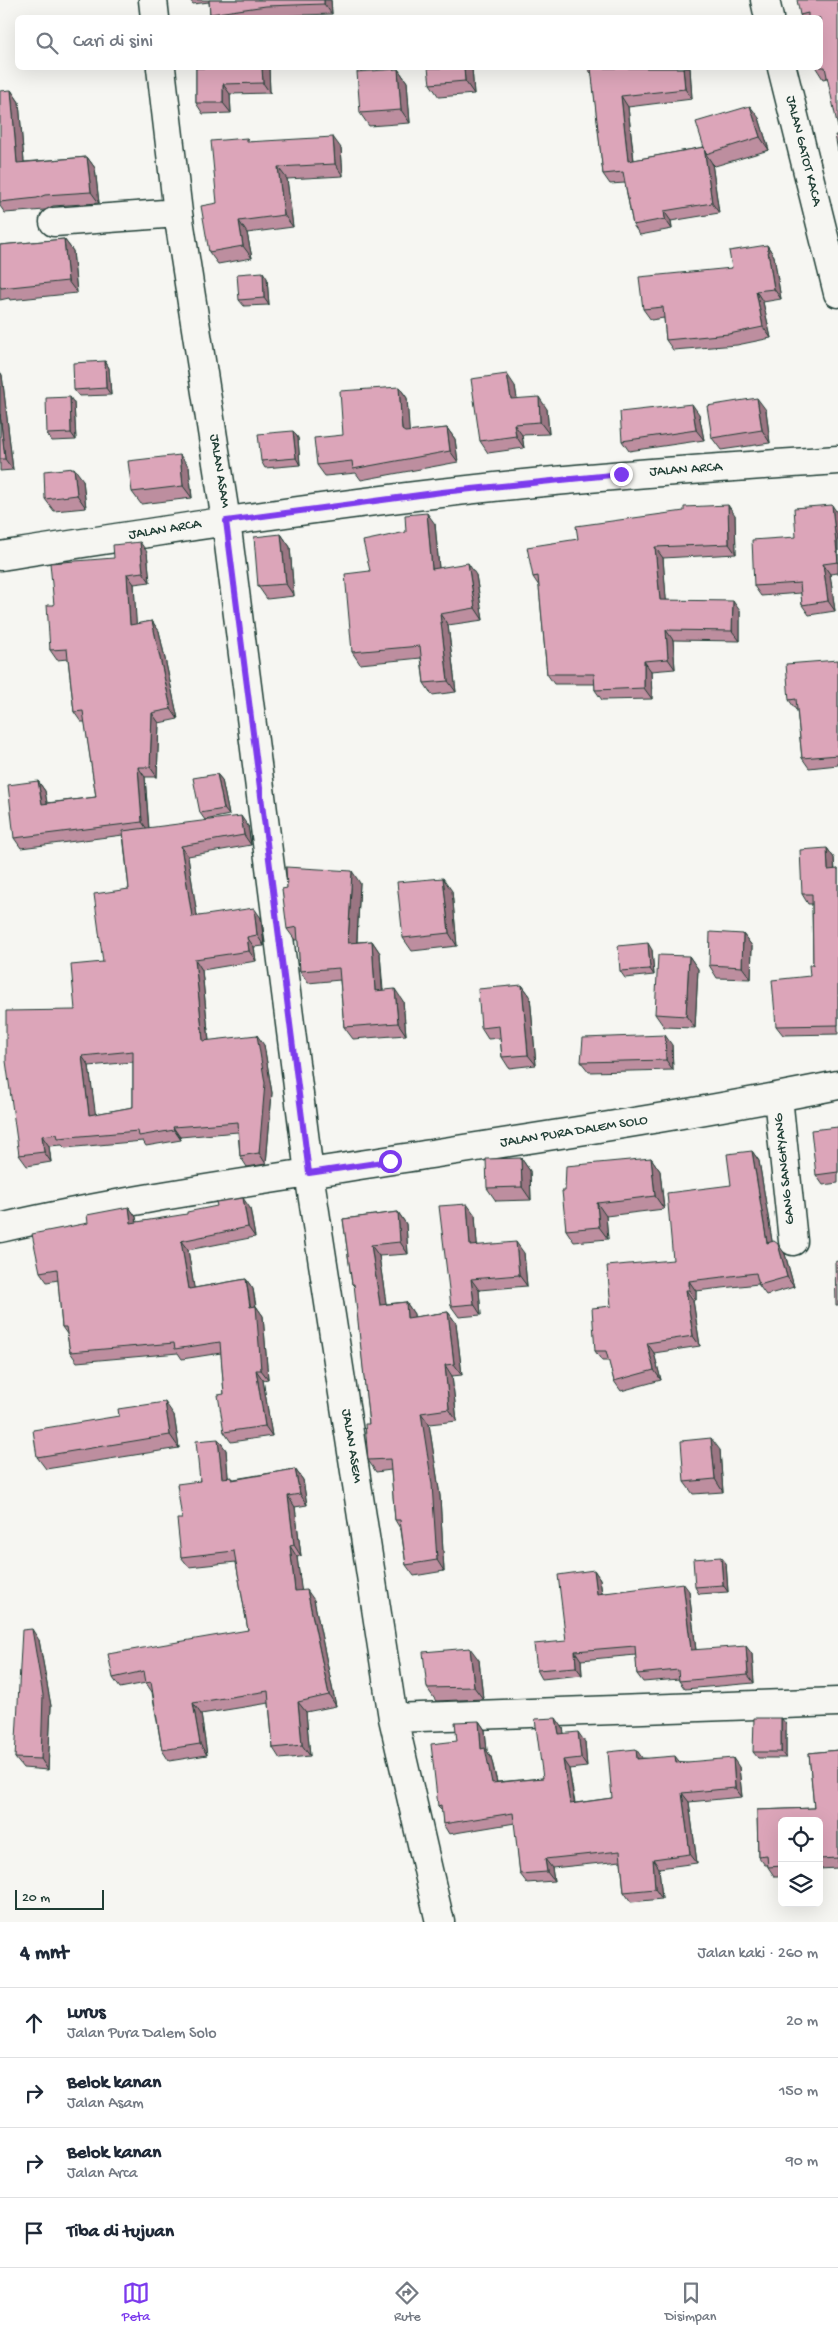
<!DOCTYPE html>
<html lang="id">
<head>
<meta charset="utf-8">
<style>
  body { margin:0; font-family:"Gochi Hand",sans-serif; background:#f6f6f7; color:#1f2937 }
  .controls { position:absolute; right:15px; bottom:15px; display:grid; overflow:hidden; border-radius:8px; box-shadow:0 5px 20px #0002 }
  .controls button { width:45px; height:45px; display:grid; place-items:center; padding:0; border:0; border-bottom:1px solid #e0e1e3; background:#fff; color:#1f2937; font:25px sans-serif }
  .scale { position:absolute; left:15px; bottom:12px; width:89px; box-sizing:border-box; padding-left:5px; border:2px solid #1f3d34; border-top:0; font-size:14px; line-height:18px; white-space:nowrap; color:#1f3d34; -webkit-text-stroke:4px #f6f6f2; paint-order:stroke }
  .stop { position:absolute; width:15px; height:15px; margin:-11px; border:4px solid #7c3aed; border-radius:50%; background:#fff }
  .stop.end { background:#7c3aed; border-color:#fff; box-shadow:0 1px 5px #0008 }
  .list { margin:0; padding:0; list-style:none }
  h2 { display:flex; justify-content:space-between; align-items:center; height:65px; margin:0; padding:0 20px; font-size:21px }
  h2 small { font-size:16px; font-weight:400; color:#747a83 }
  .list li { display:grid; grid-template-columns:32px 1fr auto; gap:15px; align-items:center; box-sizing:border-box; height:70px; padding:0 20px; border-top:1px solid #e0e1e3 }
  .list b { display:block; font-size:19px; white-space:nowrap }
  .list p { margin:0; font-size:16px; white-space:nowrap; color:#747a83 }
  .list em { font-size:16px; font-style:normal; color:#747a83 }
  .icon { flex:none; width:28px; height:28px; fill:none; stroke:currentColor; stroke-width:2; stroke-linecap:round; stroke-linejoin:round }
  .map { position:relative; flex:none; width:838px; height:1922px; overflow:hidden }
  .search { position:absolute; background:#fff; box-shadow:0 5px 20px #0002; left:15px; right:15px; top:15px; height:55px; display:flex; align-items:center; gap:12px; box-sizing:border-box; padding:0 18px; border-radius:8px; color:#747a83; font-size:19px }
  .sheet { height:345px; background:#fff }
  nav { display:flex; justify-content:space-around; align-items:center; box-sizing:border-box; height:70px; border-top:1px solid #e0e1e3; background:#fff; font-size:14px; color:#747a83 }
  nav a { display:grid; justify-items:center; gap:2px }
  nav .on { color:#7c3aed }
  .map>svg:first-child { display:block }
</style>
</head>
<body>
<div class="map">
<svg width="838" height="1922" viewBox="0 0 838 1922">
  <rect width="100%" height="100%" fill="#f6f6f2"/>
  <filter id="ink" filterUnits="userSpaceOnUse"><feTurbulence type="fractalNoise" baseFrequency=".02" numOctaves="2"/><feDisplacementMap in="SourceGraphic" scale="10" xChannelSelector="R" yChannelSelector="G"/><feConvolveMatrix kernelMatrix="1 2 1 2 8 2 1 2 1" color-interpolation-filters="sRGB"/></filter>
  <g filter="url(#ink)">
    <g fill="none" stroke-linecap="round" stroke-linejoin="round">
      <defs>
        <path id="minor" d="M153 0 155 18
          M161 68 178 213 226 521 309 1173 393 1718 440 1922
          M54 222 178 213
          M0 556C147 533 293 510 441 493 573 477 705 469 838 460
          M778 1097 793 1241
          M0 1228C129 1198 261 1181 392 1160 541 1137 690 1115 838 1085
          M393 1718 838 1702"/>
        <path id="major" d="M765 0 769 18
          M782 68 838 293"/>
      </defs>
      <!-- minor casing -->
      <use href="#minor" stroke="#1f3d34" stroke-width="31"/>
      <!-- major casing -->
      <use href="#major" stroke="#1f3d34" stroke-width="31"/>
      <!-- minor -->
      <use href="#minor" stroke="#f6f6f2" stroke-width="28"/>
      <!-- major -->
      <use href="#major" stroke="#f6f6f2" stroke-width="28"/>
    </g>
    <!-- wall -->
    <path fill="#bd8e9f" stroke="#1f3d34" fill-rule="evenodd" d="M190 0H331L332 14 273 16 265 18H212L210 14 209 2 193 4Z
      M838 0 827 78 823 79 816 68 820 18H802L800 15Z
      M196 68H269L270 93 230 94 231 113 203 114 196 103Z
      M472 68 474 94 439 97 430 84Z
      M587 68H690L692 99 628 107 634 160 704 147 759 118 769 150 715 166 712 163 719 213 671 221 672 229 640 235 633 225 625 183 610 184 603 174 592 73H591Z
      M398 69 407 82 410 123 369 126 360 113Z
      M11 90 19 102 24 162 87 157 95 168 99 203 53 206 45 210 5 213 0 206V202Z
      M247 138 250 142 341 148 343 176 287 179 293 227 247 233 252 258 218 264 209 252 217 203Z
      M64 239 73 251 77 293 10 300 9 298 0 300V245Z
      M767 245 774 256 781 299 763 302 771 338 737 345 673 350 666 340 664 318 651 320 643 309 732 268Z
      M267 278 269 305 244 306 239 300Z
      M105 361 109 368 111 395 79 396 74 390Z
      M0 372 2 375 13 470 0 471Z
      M515 386 517 399 547 409 549 434 522 435 524 448 488 453 480 441Z
      M399 387 407 398 409 432 447 428 455 439 458 462 361 480 356 473 325 476 317 465 343 435Z
      M74 403 76 440 52 441 47 434Z
      M766 410 770 443 721 450 712 438Z
      M699 414 704 440 629 451 622 441Z
      M293 431 298 438 300 465 265 468 261 461Z
      M189 467 192 498 141 504 132 492Z
      M83 480 86 508 54 511 45 499Z
      M838 514V573L830 574 835 611 809 615 802 605 801 593 761 596 754 586 796 537Z
      M735 515 736 554 663 558 666 600 740 611V641L673 640 675 669 651 671 652 699 602 700 595 690V684H554L547 674 539 586 533 577Z
      M435 524 439 568 476 575 483 620 448 625 456 692 432 695 424 683 421 658 360 664 352 652 370 571 406 532Z
      M281 534 290 547 294 596 267 599 258 586Z
      M147 552 150 582 134 584 136 624 152 621 159 631 178 719 159 723 157 777H145L149 828 248 826 251 845 188 856 197 916 261 918 264 946 254 947 256 961 202 970 209 1041 264 1045 272 1093 266 1164 247 1167 240 1156 238 1132 180 1137 181 1140 146 1146 143 1141 65 1148 62 1145 49 1146 51 1162 27 1166 19 1155 75 1010 103 962 129 889 123 835 21 848 14 838 38 781 45 791 47 803 96 797 85 722H81L74 712 68 659 57 660 50 650 54 605ZM133 1062V1107L95 1114 89 1066Z
      M838 660V765L809 768 802 758 797 710H796L789 700Z
      M217 774 222 780 229 815 205 820 200 813Z
      M827 848 834 858 835 870 838 869V1034L783 1035 776 1026 810 976 813 965 812 904H808L802 894Z
      M360 883 357 942 372 941 380 953 383 990 403 1001 406 1035 353 1039 344 1027 340 980 308 983 300 971 298 940H295L287 929Z
      M452 891 457 946 412 951 403 938Z
      M743 934 752 946 751 979 717 978 709 965Z
      M652 950 654 975 625 978 620 971Z
      M689 956 698 969 695 1028 664 1027 655 1014Z
      M522 985 530 996 536 1065 509 1068 502 1057 500 1038 488 1039 481 1028Z
      M672 1045 673 1070 589 1072 581 1062Z
      M838 1127V1183L823 1185 816 1175Z
      M752 1151 759 1161 772 1241 785 1254 794 1287 766 1295 758 1284 696 1291V1300H693L700 1346 654 1353 661 1380 621 1391 614 1381 609 1361H602L595 1351 611 1306 673 1260 731 1185Z
      M521 1158 530 1171 531 1200 496 1201 487 1188Z
      M651 1158 660 1171 664 1209 606 1216 608 1239 574 1242 566 1230 565 1191Z
      M129 1207 136 1217 137 1222 250 1208 255 1237 188 1250 194 1288 246 1279 253 1289 256 1306 263 1316 268 1379 263 1380 272 1436 231 1442 224 1432V1394L221 1353 182 1359 178 1353 77 1362 70 1352 67 1334 62 1327 58 1280 47 1282 40 1272 88 1223Z
      M398 1212 406 1224 408 1254 379 1256 386 1304 406 1302 414 1314V1317L448 1312 456 1323 462 1375 452 1376 457 1421 429 1424 440 1496 444 1571 414 1576 406 1565 401 1530 395 1520 391 1470 376 1472 368 1460 369 1424 355 1287 352 1284 343 1219Z
      M475 1215 477 1245 524 1253 527 1286 479 1290 481 1315 459 1317 451 1306Z
      M174 1415 179 1448 46 1469 37 1457Z
      M218 1439 226 1450 228 1477 234 1479 295 1469 303 1480 307 1505 295 1507 301 1556 297 1557 301 1590 314 1600 336 1706 306 1712 310 1756 280 1759 273 1748 269 1703 201 1714 207 1755 169 1761 162 1750 152 1692 146 1683 120 1688 113 1678 248 1630 236 1562 189 1567 181 1557 182 1519Z
      M720 1450 723 1492 693 1494 684 1482Z
      M726 1563 728 1592 699 1594 695 1587Z
      M594 1570 600 1579 602 1593 689 1591 696 1650 752 1654 754 1683 685 1689 679 1681V1679L643 1682 637 1674 636 1655 581 1660 582 1675 542 1679 537 1670 566 1641Z
      M39 1640 51 1706 48 1770 23 1768 15 1758Z
      M479 1660 483 1699 436 1701 427 1688Z
      M479 1721 485 1730 487 1751 491 1757 497 1782 543 1778 563 1728 564 1734 585 1742 587 1767 569 1769 575 1803 612 1798 643 1758 739 1767 742 1797 689 1802 697 1863 659 1868 662 1899 631 1902 624 1892 621 1861 552 1868 554 1881 527 1883 520 1874 515 1823 449 1834 443 1824 442 1810 438 1806 457 1741Z
      M786 1724V1758H758L753 1752Z
      M838 1750V1868L819 1869V1821H782V1876H774L768 1867V1865H765L758 1856 757 1810 814 1808 809 1753Z"/>
    <!-- shaded-wall -->
    <path fill="#9a7482" stroke="#1f3d34" d="M324 0H331L332 14 324 4Z
      M262 68H269L270 93 263 83Z
      M464 68H472L474 94 465 81Z
      M683 68H690L692 99 685 89Z
      M398 69 407 82 410 123 401 110Z
      M223 84 230 94 231 113 223 103Z
      M11 90 19 102 25 174 17 163Z
      M621 96 628 107 635 171 628 161Z
      M750 106 759 118 769 150 760 137Z
      M333 137 341 148 343 176 335 164Z
      M704 147 706 154 712 163 719 213 712 203Z
      M87 157 95 168 99 203 91 192Z
      M278 167 287 179 293 227 284 215Z
      M664 211 671 221 672 229 665 219Z
      M239 221 247 233 252 258 243 246Z
      M64 239 73 251 77 293 68 281Z
      M767 245 774 256 781 299 774 289Z
      M263 272 267 278 269 305 264 298Z
      M756 291 763 302 771 338 763 327Z
      M105 361 109 368 111 395 106 388Z
      M0 372 2 375 13 470 5 459 0 414Z
      M507 374 515 386 519 411 511 399Z
      M399 387 407 398 410 441 402 430Z
      M70 397 74 403 76 440 71 433Z
      M539 397 547 409 549 434 540 422Z
      M757 398 766 410 770 443 762 430Z
      M692 404 699 414 704 440 696 430Z
      M514 424 522 435 524 448 516 436Z
      M447 428 455 439 458 462 450 451Z
      M293 431 298 438 300 465 296 458Z
      M180 455 189 467 192 498 183 486Z
      M74 468 83 480 86 508 77 495Z
      M728 505 735 515 736 554 729 544Z
      M832 505 838 514V563V562Z
      M427 513 435 524 440 580 432 569Z
      M281 534 290 547 294 596 286 584Z
      M140 542 147 552 150 582 143 572Z
      M655 547 663 558 667 610 660 600Z
      M468 563 476 575 483 620 475 608Z
      M823 564 830 574 835 611 828 601Z
      M127 574 134 584 137 635 130 625Z
      M733 601 740 611V641L732 631Z
      M440 614 448 625 456 692 448 681Z
      M152 621 159 631 178 719 171 709Z
      M666 630 673 640 675 669 668 659Z
      M644 661 651 671 652 699 644 688Z
      M152 713 159 723 157 777 150 767Z
      M138 767 145 777 149 832 142 822Z
      M217 774 222 780 229 815 224 809Z
      M38 781 45 791 49 814 42 804Z
      M241 816 248 826 251 845 244 835Z
      M181 846 188 856 199 928 192 917Z
      M827 848 834 858 835 880 828 870Z
      M352 871 360 883 356 955 348 943Z
      M443 878 452 891 457 946 449 933Z
      M254 908 261 918 264 946 257 935Z
      M743 934 752 946 751 979 742 967Z
      M247 937 254 947 256 961 249 951Z
      M372 941 380 953 383 1003 375 991Z
      M648 943 652 950 654 975 650 969Z
      M689 956 698 969 695 1028 686 1016Z
      M195 959 202 970 210 1052 203 1041Z
      M522 985 530 996 536 1065 528 1055Z
      M395 989 403 1001 406 1035 398 1023Z
      M257 1035 264 1045 272 1093 266 1164 259 1153Z
      M665 1035 672 1045 673 1070 666 1060Z
      M82 1056 89 1066 97 1125 89 1115Z
      M173 1127 180 1137 181 1140 174 1130Z
      M42 1136 49 1146 51 1162 44 1152Z
      M752 1151 759 1161 774 1253 767 1243Z
      M521 1158 530 1171 531 1200 522 1187Z
      M651 1158 660 1171 664 1209 655 1196Z
      M243 1198 250 1208 255 1237 248 1227Z
      M597 1203 606 1216 608 1239 599 1227Z
      M467 1204 475 1215 478 1257 470 1246Z
      M129 1207 136 1217 138 1233 131 1223Z
      M398 1212 406 1224 408 1254 400 1242Z
      M181 1241 188 1250 196 1299 189 1289Z
      M516 1242 524 1253 527 1286 519 1275Z
      M778 1244 785 1254 794 1287 787 1277Z
      M371 1245 379 1256 388 1316 380 1305Z
      M246 1279 253 1289 256 1309V1306L263 1316 268 1379 261 1370Z
      M471 1279 479 1290 481 1315 474 1304Z
      M689 1281 696 1291V1300L689 1290Z
      M686 1290 693 1300 700 1346 693 1336Z
      M406 1302 414 1314 415 1329 407 1318Z
      M448 1312 456 1323 462 1375 454 1364Z
      M647 1343 654 1353 661 1380 654 1370Z
      M445 1365 452 1376 457 1421 449 1409Z
      M256 1370 263 1380 272 1436 265 1426Z
      M165 1402 174 1415 179 1448 170 1435Z
      M421 1413 429 1424 440 1496 444 1571 437 1560Z
      M711 1438 720 1450 723 1492 715 1479Z
      M218 1439 226 1450 229 1489 222 1478Z
      M295 1469 303 1480 307 1505 300 1494Z
      M288 1496 295 1507 301 1556 294 1545Z
      M290 1546 297 1557 303 1602 295 1591Z
      M721 1557 726 1563 728 1592 723 1585Z
      M594 1570 600 1579 603 1602 597 1594Z
      M683 1583 689 1591 697 1659 691 1650Z
      M307 1590 314 1600 336 1706 329 1695Z
      M32 1629 39 1640 51 1706 48 1770 41 1759Z
      M746 1646 752 1654 754 1683 748 1675Z
      M470 1648 479 1660 483 1699 474 1687Z
      M575 1651 581 1660 582 1675 576 1667Z
      M298 1702 306 1712 310 1756 302 1745Z
      M193 1703 201 1714 207 1755 200 1744Z
      M556 1718 563 1728 566 1744 559 1734Z
      M781 1718 786 1724V1758L781 1752Z
      M479 1721 485 1730 487 1751 491 1757 499 1792 492 1783 481 1749Z
      M578 1732 585 1742 587 1767 581 1758Z
      M636 1749 643 1759H637Z
      M675 1756 682 1765 676 1763Z
      M733 1758 739 1767 742 1797 735 1788Z
      M563 1760 569 1769 576 1813 570 1804Z
      M682 1793 689 1802 697 1863 690 1854Z
      M545 1859 552 1868 554 1881 547 1872Z
      M653 1859 659 1868 662 1899 655 1889Z"/>
    <!-- building -->
    <path fill="#dca5b9" stroke="#1f3d34" fill-rule="evenodd" d="M209 0H324V4L266 6 210 14Z
      M797 0H838V128L825 67H820V18H808V13L800 15Z
      M196 68H262L263 83 223 84V103H196Z
      M428 68H464L465 81 430 84Z
      M591 68H683L685 89 621 96 628 161 704 147 712 203 664 211 665 219 633 225 623 172 603 174Z
      M398 69 401 110 360 113 357 72Z
      M11 90 17 163 87 157 91 192 45 195 37 198 0 202V91Z
      M750 106 760 137 706 154 696 122Z
      M835 135H838V151Z
      M333 137 335 164 278 167 284 215 239 221 243 246 209 252 201 206 217 203 211 141 247 138V142Z
      M64 239 68 281 1 288V286H0V245Z
      M767 245 774 289 756 291 763 327 729 334 666 340 663 307 643 309 639 277 732 268 729 251Z
      M263 272 264 298 239 300 237 274Z
      M105 361 106 388 74 390 73 363Z
      M507 374 511 399 539 397 540 422 514 424 516 436 480 441 471 379Z
      M399 387 402 430 405 432 447 428 450 451 353 469 352 461 317 465 314 438 343 435 340 391Z
      M70 397 71 433 47 434 46 398Z
      M757 398 762 430 712 438 707 406Z
      M692 404 696 430 622 441 620 412Z
      M0 414 5 459H0Z
      M293 431 296 458 261 461 258 434Z
      M180 455 183 486 132 492 128 461Z
      M74 468 77 495 45 499 44 471Z
      M728 505 729 544 655 547 660 600 733 601 732 631 666 630 668 659 644 661V688L595 690 594 674H547L538 576 533 577 527 547 578 539 576 526 684 511V507Z
      M832 505 838 562 823 564 828 601 802 605 800 583 754 586 752 540 796 537 794 508Z
      M427 513 432 569 468 563 475 608 440 614 448 681 424 683 420 646 352 652 345 574 370 571 363 541 406 532 405 515Z
      M281 534 286 584 258 586 254 537Z
      M140 542 143 572 127 574 130 625 152 621 171 709 152 713 150 767H138L142 822 14 838 8 785 38 781 42 804 96 797 83 711 74 712 67 649 50 650 47 605H54L50 563 114 558 113 545Z
      M838 660V755L802 758 796 699 789 700 786 664Z
      M217 774 224 809 200 813 193 778Z
      M241 816 244 835 181 846 192 917 254 908 257 935 247 937 249 951 195 959 203 1041 257 1035 265 1083 259 1153 240 1156 238 1122 173 1127 174 1130 139 1136 138 1131 58 1138 57 1134 42 1136 44 1152 19 1155 6 1061V1011L75 1010 71 965 103 962 94 894 129 889 123 831ZM133 1051V1107L89 1115 82 1056Z
      M827 848 828 870 838 869V1025L776 1026 772 980 810 976 809 965H813L812 894H802L800 850Z
      M286 867 352 871 348 943 372 941 375 991 395 989 398 1023 344 1027 339 968 300 971 297 927 287 929 282 889 287 888Z
      M443 878 449 933 403 938 397 882Z
      M710 932 743 934 742 967 709 965Z
      M648 943 650 969 620 971 618 946Z
      M658 955 689 956 686 1016 655 1014Z
      M522 985 528 1055 502 1057 499 1026 481 1028 478 989Z
      M665 1035 666 1060 581 1062 583 1038Z
      M838 1127V1172L816 1175 811 1130Z
      M752 1151 767 1243 774 1241 778 1244 787 1277 759 1285 756 1273 689 1281V1290H686L693 1336 647 1343 654 1370 614 1381 606 1351H595L592 1308 611 1306 607 1266 673 1260 667 1193 731 1185 727 1154Z
      M521 1158 522 1187 487 1188 486 1159Z
      M651 1158 655 1196 597 1203 599 1227 566 1230 562 1191H565L566 1166Z
      M243 1198 248 1227 181 1241 189 1289 246 1279 250 1307 256 1306 261 1370H256L265 1426 224 1432 218 1395 224 1394 220 1342 175 1349 174 1343 70 1352 66 1327H62L57 1269 40 1272 32 1234 88 1223 87 1215 129 1207 131 1223 187 1214V1212L217 1206 216 1202Z
      M467 1204 470 1246 516 1242 519 1275 471 1279 474 1304 451 1306 439 1206Z
      M398 1212 400 1242 371 1245 380 1305 406 1302 407 1318 448 1312 454 1364 445 1365 449 1409 421 1413 432 1484 437 1560 406 1565 400 1520H395L390 1459 368 1460 365 1424H369L354 1284H352L343 1219Z
      M838 1261V1305H836L835 1262Z
      M165 1402 170 1435 37 1457 33 1430 119 1416 118 1409Z
      M711 1438 715 1479 684 1482 681 1441Z
      M218 1439 222 1478 232 1477V1480L295 1469 300 1494 288 1496 294 1545 290 1546 295 1591 307 1590 329 1695 298 1702 302 1745 273 1748 268 1691 193 1703 200 1744 162 1750 151 1682 146 1683 144 1671 113 1678 108 1654 248 1630 234 1551 181 1557 177 1519H182L177 1484 200 1481 196 1441Z
      M721 1557 723 1585 695 1587 693 1559Z
      M594 1570 597 1594 683 1583 691 1650 746 1646 748 1675 679 1681 678 1670 637 1674 635 1646 575 1651 576 1667 537 1670 534 1644 566 1641 558 1575Z
      M32 1629 43 1695 41 1759 15 1758 22 1630Z
      M470 1648 474 1687 427 1688 423 1652Z
      M556 1718 559 1734 578 1732 581 1758 563 1760 570 1804 612 1798 608 1752 636 1749 637 1759 675 1756 676 1763 733 1758 735 1788 682 1793 690 1854 653 1859 655 1889 624 1892 620 1851 545 1859 547 1872 520 1874 513 1813 443 1824 441 1805 438 1806 431 1744 457 1741 455 1722 479 1721 481 1749 485 1748 492 1783 543 1778 535 1719Z
      M754 1718H781V1752H753Z
      M838 1750V1858L819 1859V1821H782V1866L768 1867 767 1855 758 1856 757 1810 814 1808 809 1753Z"/>
  </g>
  <g fill="none" stroke-linecap="round" stroke-linejoin="round" filter="url(#ink)">
    <!-- route -->
    <path stroke="#7c3aed" stroke-width="6" d="M390 1161 309 1173 226 521 442 492 621 474"/>
  </g>
  <g text-anchor="middle" dominant-baseline="central" stroke-width="4" stroke-linejoin="round" paint-order="stroke">
    <!-- street labels -->
    <g font-size="14" fill="#1f3d34" stroke="#f6f6f2">
      <text transform="translate(803 151) rotate(76)">JALAN GATOT KACA</text>
      <text transform="translate(686 470) rotate(-4)">JALAN ARCA</text>
      <text transform="translate(219 471) rotate(81)">JALAN ASAM</text>
      <text transform="translate(165 530) rotate(-9)">JALAN ARCA</text>
      <text transform="translate(574 1132) rotate(-9)">JALAN PURA DALEM SOLO</text>
      <text transform="translate(785 1169) rotate(-96)">GANG SANGHYANG</text>
      <text transform="translate(351 1446) rotate(81)">JALAN ASEM</text>
    </g>
  </g>
</svg>
<div class="controls">
<button><svg class="icon" aria-label="locate" viewBox="0 0 24 24"><circle cx="12" cy="12" r="6"/><path d="M12 2v4M12 18v4M2 12h4M18 12h4"/></svg></button>
<button><svg class="icon" aria-label="layers" viewBox="0 0 24 24"><path d="M12 4l9 5-9 5-9-5zM3 14l9 5 9-5"/></svg></button>
</div>
<div class="scale">20 m</div>
<div class="stop" style="left:390px;top:1161px"></div>
<div class="stop end" style="left:621px;top:474px"></div>
<div class="search"><svg class="icon" aria-label="search" viewBox="0 0 24 24"><circle cx="10" cy="10" r="6"/><path d="M15 15l6 6"/></svg>Cari di sini</div>
</div>
<section class="sheet">
<h2>4 mnt<small>Jalan kaki · 260 m</small></h2>
<ul class="list">
<li><svg class="icon" aria-label="ahead" viewBox="0 0 24 24"><path d="M12 20V5M6 11l6-6 6 6"/></svg><div><b>Lurus</b><p>Jalan Pura Dalem Solo</p></div><em>20 m</em></li>
<li><svg class="icon" aria-label="right" viewBox="0 0 24 24"><path d="M7 20v-9h11M14 6l5 5-5 5"/></svg><div><b>Belok kanan</b><p>Jalan Asam</p></div><em>150 m</em></li>
<li><svg class="icon" aria-label="right" viewBox="0 0 24 24"><path d="M7 20v-9h11M14 6l5 5-5 5"/></svg><div><b>Belok kanan</b><p>Jalan Arca</p></div><em>90 m</em></li>
<li><svg class="icon" aria-label="arrive" viewBox="0 0 24 24"><path d="M6 21V4h12l-3 4 3 4H6"/></svg><div><b>Tiba di tujuan</b></div></li>
</ul>
</section>
<nav>
<a class="on"><svg class="icon" aria-label="map" viewBox="0 0 24 24"><path d="M3 6l6-2 6 2 6-2v14l-6 2-6-2-6 2zM9 4v14M15 6v14"/></svg>Peta</a>
<a><svg class="icon" aria-label="directions" viewBox="0 0 24 24"><path d="M12 3l9 9-9 9-9-9zM9 14v-3h6M13 9l2 2-2 2"/></svg>Rute</a>
<a><svg class="icon" aria-label="saved" viewBox="0 0 24 24"><path d="M7 4h10v16l-5-4-5 4z"/></svg>Disimpan</a>
</nav>
</body>
</html>
